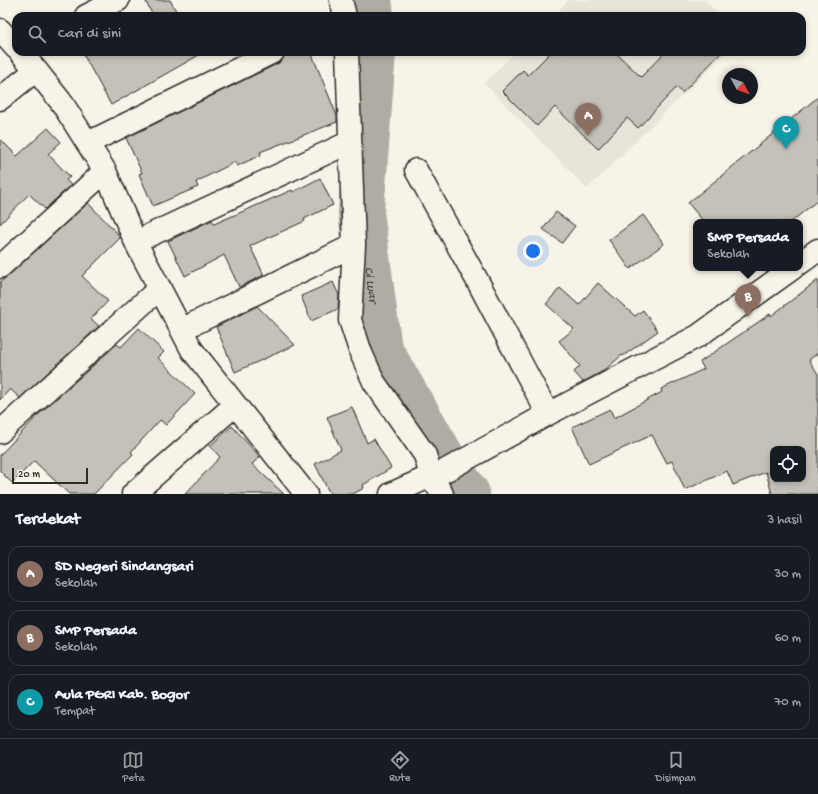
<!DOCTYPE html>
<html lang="id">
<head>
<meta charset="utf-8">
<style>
  body { margin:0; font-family:"Gochi Hand",sans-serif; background:#242831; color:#f1f3f6 }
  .controls { position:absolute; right:12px; bottom:12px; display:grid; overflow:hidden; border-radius:8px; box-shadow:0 2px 6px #0003 }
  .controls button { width:36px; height:36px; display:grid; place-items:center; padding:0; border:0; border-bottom:1px solid #363941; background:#171b24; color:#f1f3f6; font:20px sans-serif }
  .compass { position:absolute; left:722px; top:68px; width:36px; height:36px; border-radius:50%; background:#171b24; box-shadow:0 2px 6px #0003; rotate:131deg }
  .scale { position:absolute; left:12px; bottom:10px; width:76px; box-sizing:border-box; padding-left:4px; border:2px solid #2b2b2b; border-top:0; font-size:11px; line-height:14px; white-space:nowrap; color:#2b2b2b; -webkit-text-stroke:3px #f7f3e8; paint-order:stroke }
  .you { position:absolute; left:533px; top:251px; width:14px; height:14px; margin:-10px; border:3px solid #fff; border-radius:50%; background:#1a73e8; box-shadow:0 0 0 6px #1a73e833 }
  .badge { display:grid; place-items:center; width:26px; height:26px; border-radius:50%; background:#98999b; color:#fff; font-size:13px; font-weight:700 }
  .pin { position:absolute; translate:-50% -33px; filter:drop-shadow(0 1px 2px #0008) }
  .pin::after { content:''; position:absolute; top:21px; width:14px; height:12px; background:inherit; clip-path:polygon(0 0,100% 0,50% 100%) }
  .popup { position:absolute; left:693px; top:219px; width:110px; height:52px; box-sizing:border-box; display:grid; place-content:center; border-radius:8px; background:#171b24; filter:drop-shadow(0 1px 3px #0005); font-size:13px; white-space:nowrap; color:#9ea1a6 }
  .popup b { font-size:15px; color:#f1f3f6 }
  .popup::after { content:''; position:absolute; left:50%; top:100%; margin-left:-8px; border:8px solid transparent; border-top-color:#171b24 }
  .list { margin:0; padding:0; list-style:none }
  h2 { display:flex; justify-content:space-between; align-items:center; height:52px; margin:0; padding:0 16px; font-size:17px }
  h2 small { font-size:13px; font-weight:400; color:#9ea1a6 }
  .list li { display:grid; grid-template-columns:26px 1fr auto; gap:12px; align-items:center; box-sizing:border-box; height:56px; margin:0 8px 8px; padding:0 8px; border:1px solid #363941; border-radius:12px }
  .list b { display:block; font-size:15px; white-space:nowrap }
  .list p { margin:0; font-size:13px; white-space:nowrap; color:#9ea1a6 }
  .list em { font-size:13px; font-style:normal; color:#9ea1a6 }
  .icon { flex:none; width:22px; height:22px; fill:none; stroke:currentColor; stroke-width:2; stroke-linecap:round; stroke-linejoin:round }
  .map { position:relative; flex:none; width:818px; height:494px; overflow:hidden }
  .search { position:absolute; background:#171b24; box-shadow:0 2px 6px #0003; left:12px; right:12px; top:12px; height:44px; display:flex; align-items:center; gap:10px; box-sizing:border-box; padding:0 14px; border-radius:12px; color:#9ea1a6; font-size:15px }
  .sheet { height:244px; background:#171b24 }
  nav { display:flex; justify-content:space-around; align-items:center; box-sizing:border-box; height:56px; border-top:1px solid #363941; background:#171b24; font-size:11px; color:#9ea1a6 }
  nav a { display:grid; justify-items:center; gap:2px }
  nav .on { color:#98999b }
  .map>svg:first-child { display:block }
</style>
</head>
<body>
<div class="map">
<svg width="818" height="494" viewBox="0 0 818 494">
  <rect width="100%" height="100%" fill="#f7f3e8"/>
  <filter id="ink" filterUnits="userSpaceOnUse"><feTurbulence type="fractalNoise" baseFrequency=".025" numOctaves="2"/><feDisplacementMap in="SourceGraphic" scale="8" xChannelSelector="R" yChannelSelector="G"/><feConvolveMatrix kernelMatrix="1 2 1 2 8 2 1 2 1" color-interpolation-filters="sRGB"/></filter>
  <g filter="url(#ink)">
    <!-- built -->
    <path fill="#e8e4da" d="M569 0H705L720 16H553Z
      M516 52H727L587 189 484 83Z"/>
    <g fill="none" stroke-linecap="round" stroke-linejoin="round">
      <!-- river -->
      <g stroke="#afaca4" stroke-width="46">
        <path d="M369 0 371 16"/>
        <path id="s1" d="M373 52 361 212 379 349 447 466 467 494"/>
      </g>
    </g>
    <!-- building -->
    <path fill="#c4c1b9" stroke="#2b2b2b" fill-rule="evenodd" d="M145 0H170L179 16H153Z
      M82 52H198L199 55 111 105Z
      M288 52H311L337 116V122L260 152 261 155 237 166 235 162 196 182 198 187 153 206 139 174 142 173 126 138 279 63 283 59 285 53Z
      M551 52H615L641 77 665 52H722L682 93 677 87 638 128 627 118 598 149 555 107 537 126 502 91 523 70 528 75Z
      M818 97V200L791 222H704L688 203Z
      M48 128 61 142 48 154 70 177 66 180 71 185 45 209 29 194 0 224V139L17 156Z
      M320 178 333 205 304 219 305 221 250 246 264 275 239 287 224 255 185 276 168 241 212 220 214 224 292 190 293 192Z
      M88 203 118 234 120 238 82 276 108 301 91 319 99 326 20 398 10 389 0 400V282L8 276Z
      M556 212 575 226 562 243 543 229Z
      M643 215 664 244 630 269 609 240Z
      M818 280V353L809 360 818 374V494H772L766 472 733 485 727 471 685 490 672 461 667 463 652 435 589 464 572 427 610 409 614 418 662 392 661 389 704 369 700 362 770 314 771 316ZM773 449H803V479H773Z
      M333 282 339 295 338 309 311 321 301 296Z
      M598 283 635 316 643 310 658 331 623 356 622 355 605 370 583 382 574 372 580 366 559 341 574 329 546 304 560 288 579 305Z
      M257 306 295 345 235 372 216 327Z
      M139 328 164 352 158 358 195 394 166 425 160 420 131 452 133 454 94 494H69L34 461 12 483 0 471V455L38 415 117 344 121 347Z
      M352 407 367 443 374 439 391 468 363 485 364 488 353 494H330L315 464 341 450 327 417Z
      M232 426 260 457 252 464 284 494H185L220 457 210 446Z"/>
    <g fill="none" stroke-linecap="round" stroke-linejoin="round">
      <defs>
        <path id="minor" d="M341 0 345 16
          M86 16 118 0
          M0 30 16 48
          M20 52 36 70 62 103 105 171 137 245 192 350 306 494
          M347 52 354 245 350 320 361 353 374 382 425 455 431 476 442 494
          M0 99 36 70
          M94 140 273 52
          M416 170 477 280 548 414
          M150 235 350 142
          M800 263 818 250
          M0 267 105 171
          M193 324 354 245
          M0 432 160 288
          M133 494 235 405
          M391 494 431 476 439 474 548 414 698 336 793 268"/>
      </defs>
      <!-- minor casing -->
      <use href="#minor" stroke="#2b2b2b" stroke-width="25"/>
      <!-- minor -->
      <use href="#minor" stroke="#f7f3e8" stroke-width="22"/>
    </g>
  </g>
  <g text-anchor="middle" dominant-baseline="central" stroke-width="3" stroke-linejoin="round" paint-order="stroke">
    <!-- water labels -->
    <g font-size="13" font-style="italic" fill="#53524f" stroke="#f7f3e8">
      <text stroke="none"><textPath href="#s1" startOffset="234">Ci Luar</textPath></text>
    </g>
  </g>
</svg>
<div class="controls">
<button><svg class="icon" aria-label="locate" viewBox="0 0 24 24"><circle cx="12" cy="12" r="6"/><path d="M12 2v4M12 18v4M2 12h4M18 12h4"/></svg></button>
</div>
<svg class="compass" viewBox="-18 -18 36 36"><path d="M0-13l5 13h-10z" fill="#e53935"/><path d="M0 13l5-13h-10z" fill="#9ea1a6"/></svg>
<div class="scale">20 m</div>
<div class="you"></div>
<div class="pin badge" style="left:588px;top:136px;background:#8d6e63">A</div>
<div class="pin badge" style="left:748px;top:317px;background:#8d6e63">B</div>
<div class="popup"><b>SMP Persada</b>Sekolah</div>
<div class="pin badge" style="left:786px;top:149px;background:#0f9aa8">C</div>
<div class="search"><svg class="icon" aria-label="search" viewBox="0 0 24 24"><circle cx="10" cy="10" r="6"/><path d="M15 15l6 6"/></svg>Cari di sini</div>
</div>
<section class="sheet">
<h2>Terdekat<small>3 hasil</small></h2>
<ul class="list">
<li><span class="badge" style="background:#8d6e63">A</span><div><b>SD Negeri Sindangsari</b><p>Sekolah</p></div><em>30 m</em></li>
<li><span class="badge" style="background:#8d6e63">B</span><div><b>SMP Persada</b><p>Sekolah</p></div><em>60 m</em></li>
<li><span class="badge" style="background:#0f9aa8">C</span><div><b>Aula PGRI Kab. Bogor</b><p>Tempat</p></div><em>70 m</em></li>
</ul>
</section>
<nav>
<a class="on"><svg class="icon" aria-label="map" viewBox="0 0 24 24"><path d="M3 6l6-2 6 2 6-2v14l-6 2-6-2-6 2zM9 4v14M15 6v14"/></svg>Peta</a>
<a><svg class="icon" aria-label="directions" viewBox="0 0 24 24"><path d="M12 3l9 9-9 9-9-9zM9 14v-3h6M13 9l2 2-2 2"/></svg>Rute</a>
<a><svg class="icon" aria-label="saved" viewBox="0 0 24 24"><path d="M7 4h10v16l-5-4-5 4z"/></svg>Disimpan</a>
</nav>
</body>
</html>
